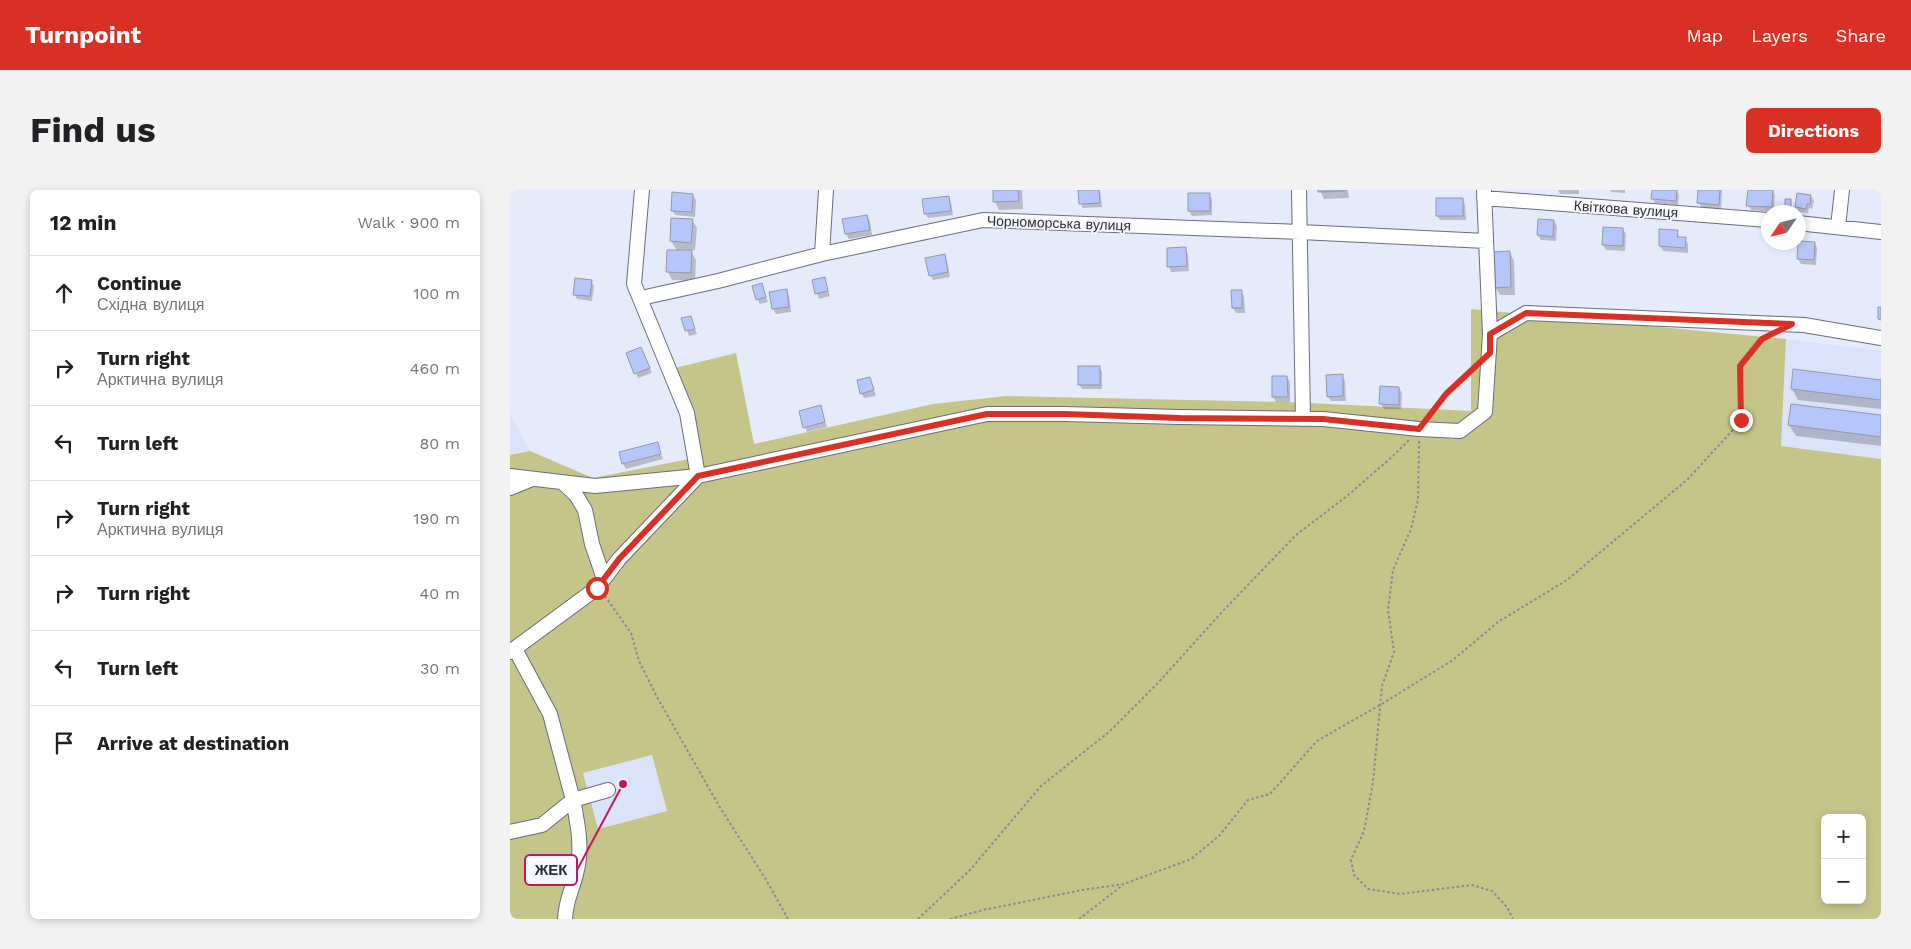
<!DOCTYPE html>
<html lang="en">
<head>
<meta charset="utf-8">
<style>
  body { margin:0; font-family:"Work Sans",sans-serif; background:#f2f2f2; color:#202124 }
  .controls { position:absolute; right:15px; bottom:15px; display:grid; overflow:hidden; border-radius:8px; box-shadow:0 2px 8px #0003 }
  .controls button { width:45px; height:45px; display:grid; place-items:center; padding:0; border:0; border-bottom:1px solid #e0e0e0; background:#fff; color:#202124; font:25px sans-serif }
  .compass { position:absolute; left:1251px; top:15px; width:45px; height:45px; border-radius:50%; background:#fff; box-shadow:0 2px 8px #0003; rotate:235deg }
  .stop { position:absolute; width:15px; height:15px; margin:-11px; border:4px solid #d93025; border-radius:50%; background:#fff }
  .stop.end { background:#d93025; border-color:#fff; box-shadow:0 1px 5px #0008 }
  .list { margin:0; padding:0; list-style:none }
  h2 { display:flex; justify-content:space-between; align-items:center; height:65px; margin:0; padding:0 20px; font-size:21px }
  h2 small { font-size:16px; font-weight:400; color:#757577 }
  .list li { display:grid; grid-template-columns:32px 1fr auto; gap:15px; align-items:center; box-sizing:border-box; height:75px; padding:0 20px; border-top:1px solid #e0e0e0 }
  .list b { display:block; font-size:19px; white-space:nowrap }
  .list p { margin:0; font-size:16px; white-space:nowrap; color:#757577 }
  .list em { font-size:16px; font-style:normal; color:#757577 }
  .icon { flex:none; width:28px; height:28px; fill:none; stroke:currentColor; stroke-width:2; stroke-linecap:round; stroke-linejoin:round }
  .map { position:relative; flex:none; width:1371px; height:729px; overflow:hidden; border-radius:8px }
  header { display:flex; align-items:center; gap:30px; box-sizing:border-box; height:70px; padding:0 25px; background:#d93025; color:#fff }
  header strong { font-size:24px }
  nav { display:flex; gap:28px; margin-inline-start:auto; font-size:18px }
  .intro { display:flex; align-items:center; justify-content:space-between; box-sizing:border-box; height:120px; padding:0 30px }
  h1 { margin:0; font-size:35px }
  .button { padding:12px 22px; border-radius:8px; background:#d93025; color:#fff; font-size:18px; font-weight:700 }
  main { display:flex; gap:30px; padding:0 30px }
  aside { flex:1; background:#fff; border-radius:8px; box-shadow:0 2px 8px #0003 }
  .map>svg:first-child { display:block }
</style>
</head>
<body>
<header>
<strong>Turnpoint</strong>
<nav><a>Map</a><a>Layers</a><a>Share</a></nav>
</header>
<div class="intro"><h1>Find us</h1><a class="button">Directions</a></div>
<main>
<aside>
<h2>12 min<small>Walk · 900 m</small></h2>
<ul class="list">
<li><svg class="icon" aria-label="ahead" viewBox="0 0 24 24"><path d="M12 20V5M6 11l6-6 6 6"/></svg><div><b>Continue</b><p>Східна вулиця</p></div><em>100 m</em></li>
<li><svg class="icon" aria-label="right" viewBox="0 0 24 24"><path d="M7 20v-9h11M14 6l5 5-5 5"/></svg><div><b>Turn right</b><p>Арктична вулиця</p></div><em>460 m</em></li>
<li><svg class="icon" aria-label="left" viewBox="0 0 24 24"><path d="M17 20v-9H6M10 6l-5 5 5 5"/></svg><div><b>Turn left</b></div><em>80 m</em></li>
<li><svg class="icon" aria-label="right" viewBox="0 0 24 24"><path d="M7 20v-9h11M14 6l5 5-5 5"/></svg><div><b>Turn right</b><p>Арктична вулиця</p></div><em>190 m</em></li>
<li><svg class="icon" aria-label="right" viewBox="0 0 24 24"><path d="M7 20v-9h11M14 6l5 5-5 5"/></svg><div><b>Turn right</b></div><em>40 m</em></li>
<li><svg class="icon" aria-label="left" viewBox="0 0 24 24"><path d="M17 20v-9H6M10 6l-5 5 5 5"/></svg><div><b>Turn left</b></div><em>30 m</em></li>
<li><svg class="icon" aria-label="arrive" viewBox="0 0 24 24"><path d="M6 21V4h12l-3 4 3 4H6"/></svg><div><b>Arrive at destination</b></div></li>
</ul>
</aside>
<div class="map">
<svg width="1371" height="729" viewBox="0 0 1371 729">
  <rect width="100%" height="100%" fill="#e5ebfa"/>
  <!-- built -->
  <path fill="#dbe3fa" d="M1276 149 1371 161V269L1271 256Z
    M0 224 20 261 0 265Z
    M142 565 157 621 88 639 73 583Z"/>
  <!-- green -->
  <path fill="#c5c58a" fill-rule="evenodd" d="M961 119 1276 149 1271 256 1371 269V729H0V265L20 261 83 288 179 269 165 178 226 163 244 254 423 214 496 206 778 212 961 221ZM142 565 157 621 88 639 73 583ZM1315 628H1352V710H1315Z"/>
  <!-- shadow -->
  <path fill="#0003" d="M484 0H512L513 19 489 20 485 12Z
    M570 0H590L592 17 573 18 570 13Z
    M810 0H838L839 8 814 9Z
    M1048 0H1069V4H1050Z
    M1100 0H1115V3L1101 2Z
    M1143 0H1166L1169 5 1168 15 1145 13 1142 8Z
    M1190 0H1212L1211 20 1192 18 1189 13Z
    M1239 0H1263L1265 5 1264 22 1241 20 1238 15Z
    M699 4 702 9V25L682 26 679 21Z
    M183 5 186 10 185 27 165 25 162 20Z
    M1301 6 1304 11 1302 19 1299 18 1298 23 1289 22 1286 17Z
    M438 7 441 12 443 25 418 28 415 23Z
    M953 10 955 15 956 30H930L927 25Z
    M357 26 360 31 362 45 339 49 336 44Z
    M182 30 187 38 185 60H180L186 70 185 91 162 90 158 82 167 61 161 51Z
    M1029 30 1044 31 1047 36 1046 51 1031 50 1028 45Z
    M1113 39 1116 44 1115 61 1096 60 1093 55Z
    M1151 40 1167 41 1170 48 1175 49 1178 54V63L1153 61 1150 56Z
    M1305 53 1307 58 1306 75 1291 74 1288 69Z
    M675 59 678 64 679 81 661 82 659 77Z
    M1000 63 1004 71 1005 105H990L985 97Z
    M434 66 437 71 440 87 423 90 420 85Z
    M314 88 320 106 309 109 303 91Z
    M81 91 84 96 82 111 67 109 64 104Z
    M252 95 258 112 250 114 247 109Z
    M276 101 279 106 281 122 266 124 263 119 261 103Z
    M731 101 734 106 735 123H726L723 118Z
    M180 127 187 144 179 146 173 129Z
    M134 163 142 183 128 188 126 183Z
    M589 177 592 182V199H572L569 194Z
    M832 186 835 191 836 211H821L818 206Z
    M763 187H777L780 192V212H766L763 207Z
    M360 188 366 206 354 208 351 203Z
    M1371 191V219L1288 210 1282 199Z
    M889 198 892 203 891 219H874L871 214Z
    M310 217 317 237 297 242 295 237Z
    M1371 226V256L1286 246 1279 235Z
    M147 254 153 269 116 279 113 274Z"/>
  <!-- building -->
  <path fill="#b5c7fa" stroke="#9499a8" d="M483 0H508L509 11 483 12Z
    M568 0H589L590 13 569 14Z
    M808 0H835V1L808 2Z
    M1142 0H1167L1166 11 1141 9Z
    M1188 0H1210L1209 15 1187 13Z
    M1238 0H1263L1262 17 1236 16Z
    M162 2 183 4 182 22 161 21Z
    M678 3H700V21H678Z
    M1287 3 1301 5 1300 14H1297L1296 19 1285 17Z
    M439 6 441 21 414 24 412 9Z
    M926 8H953V26H926Z
    M1275 9H1281V19H1275Z
    M357 25 360 40 335 44 332 29Z
    M161 28 183 29 181 53 160 51Z
    M1028 29 1044 30 1043 47 1027 45Z
    M1093 37 1113 38V56L1092 55Z
    M1149 39 1168 40 1167 47H1176L1175 58 1149 56Z
    M1288 51 1305 52 1304 70 1287 69Z
    M676 57 677 76 657 77V58Z
    M157 60H182L181 83 156 82Z
    M1000 61 1001 97 984 98 983 62Z
    M435 64 438 82 419 86 415 68Z
    M315 87 318 101 305 104 302 90Z
    M65 88 82 90 80 106 63 105Z
    M252 93 256 107 246 110 242 96Z
    M277 99 279 117 262 119 259 102Z
    M721 100H732V118H722Z
    M1368 117H1371V130L1368 129Z
    M181 126 185 139 175 141 171 128Z
    M131 157 140 178 124 184 116 163Z
    M568 176H590V195H568Z
    M1283 179 1371 190V210L1281 199Z
    M833 184V206L817 207 816 185Z
    M762 186H777L778 207H762Z
    M360 187 364 200 350 204 347 190Z
    M870 196 889 197V215L869 214Z
    M1281 214 1371 225V247L1278 235Z
    M311 215 315 232 293 238 289 221Z
    M148 252 151 264 112 274 109 262Z"/>
  <g fill="none" stroke-linecap="round" stroke-linejoin="round">
    <defs>
      <path id="minor" d="M789 0 793 229
        M974 0 980 144
        M974 8 1258 30
        M1288 33 1371 42
        M1328 37 1332 0
        M312 64 316 0
        M131 108 208 91 312 64 473 30 790 42 976 51
        M0 286 85 296 188 286 477 224H555L670 227 813 229 909 239 950 241 975 222 980 144 1016 123 1294 135 1371 148
        M52 292 66 305 75 320 82 354 94 389
        M0 298 22 289
        M0 462 87 398 109 369 188 286 177 223 124 94 132 0
        M0 642 32 635 63 610 40 524 5 459
        M55 729C56 709 62 701 66 684 73 659 68 635 63 610L98 600"/>
    </defs>
    <!-- minor casing -->
    <use href="#minor" stroke="#686d7b" stroke-width="16"/>
    <!-- path -->
    <path stroke="#858a94" stroke-width="2" stroke-dasharray="2.5 2.5" stroke-linecap="butt" d="M918 227 936 204 966 176
      M909 251 908 310 901 339 883 380 878 420 884 462 872 496 863 592 854 641 841 670 844 685 858 699 890 704 962 695 982 701 997 717 1003 729
      M95 406 121 443 129 471 147 507 209 616 255 688 278 729
      M408 729 460 680 531 596 599 542 647 494 712 422 786 345 837 306 883 266 899 250
      M440 729 473 720 572 700 614 694 681 669 709 646 738 610 760 604 807 551 875 512 943 470 988 432 1057 390 1178 289 1231 231 1230 176 1252 149 1258 146
      M569 729 613 695"/>
    <!-- minor -->
    <use href="#minor" stroke="#fff" stroke-width="14"/>
  </g>
  <g fill="none" stroke-linecap="round" stroke-linejoin="round">
    <!-- route -->
    <path stroke="#d93025" stroke-width="6" d="M87 398 109 369 188 286 477 224H555L670 228 813 229 909 239 936 204 980 163V144L1016 123 1282 134 1252 149 1230 176 1231 230"/>
  </g>
  <g text-anchor="middle" dominant-baseline="central" stroke-width="4" stroke-linejoin="round" paint-order="stroke">
    <!-- street labels -->
    <g font-size="14" fill="#2b2e33" stroke="#f6f8fe">
      <text transform="translate(1116 19) rotate(4)">Квіткова вулиця</text>
      <text transform="translate(549 33) rotate(2)">Чорноморська вулиця</text>
    </g>
  </g>
  <!-- callouts -->
  <path fill="none" stroke="#c2185b" stroke-width="2" d="M113 594L67 680"/>
  <circle fill="#c2185b" stroke="#f6f8fe" stroke-width="2" cx="113" cy="594" r="5"/>
  <rect fill="#f6f8fe" stroke="#c2185b" stroke-width="2" x="15" y="665" width="52" height="30" rx="5"/>
  <g font-size="15" text-anchor="middle" font-weight="bold" fill="#2b2e33">
    <text x="41" y="685">ЖЕК</text>
  </g>
</svg>
<div class="controls">
<button>+</button>
<button>−</button>
</div>
<svg class="compass" viewBox="-18 -18 36 36"><path d="M0-13l5 13h-10z" fill="#e53935"/><path d="M0 13l5-13h-10z" fill="#757577"/></svg>
<div class="stop" style="left:87px;top:398px"></div>
<div class="stop end" style="left:1231px;top:230px"></div>
</div>
</main>
</body>
</html>
